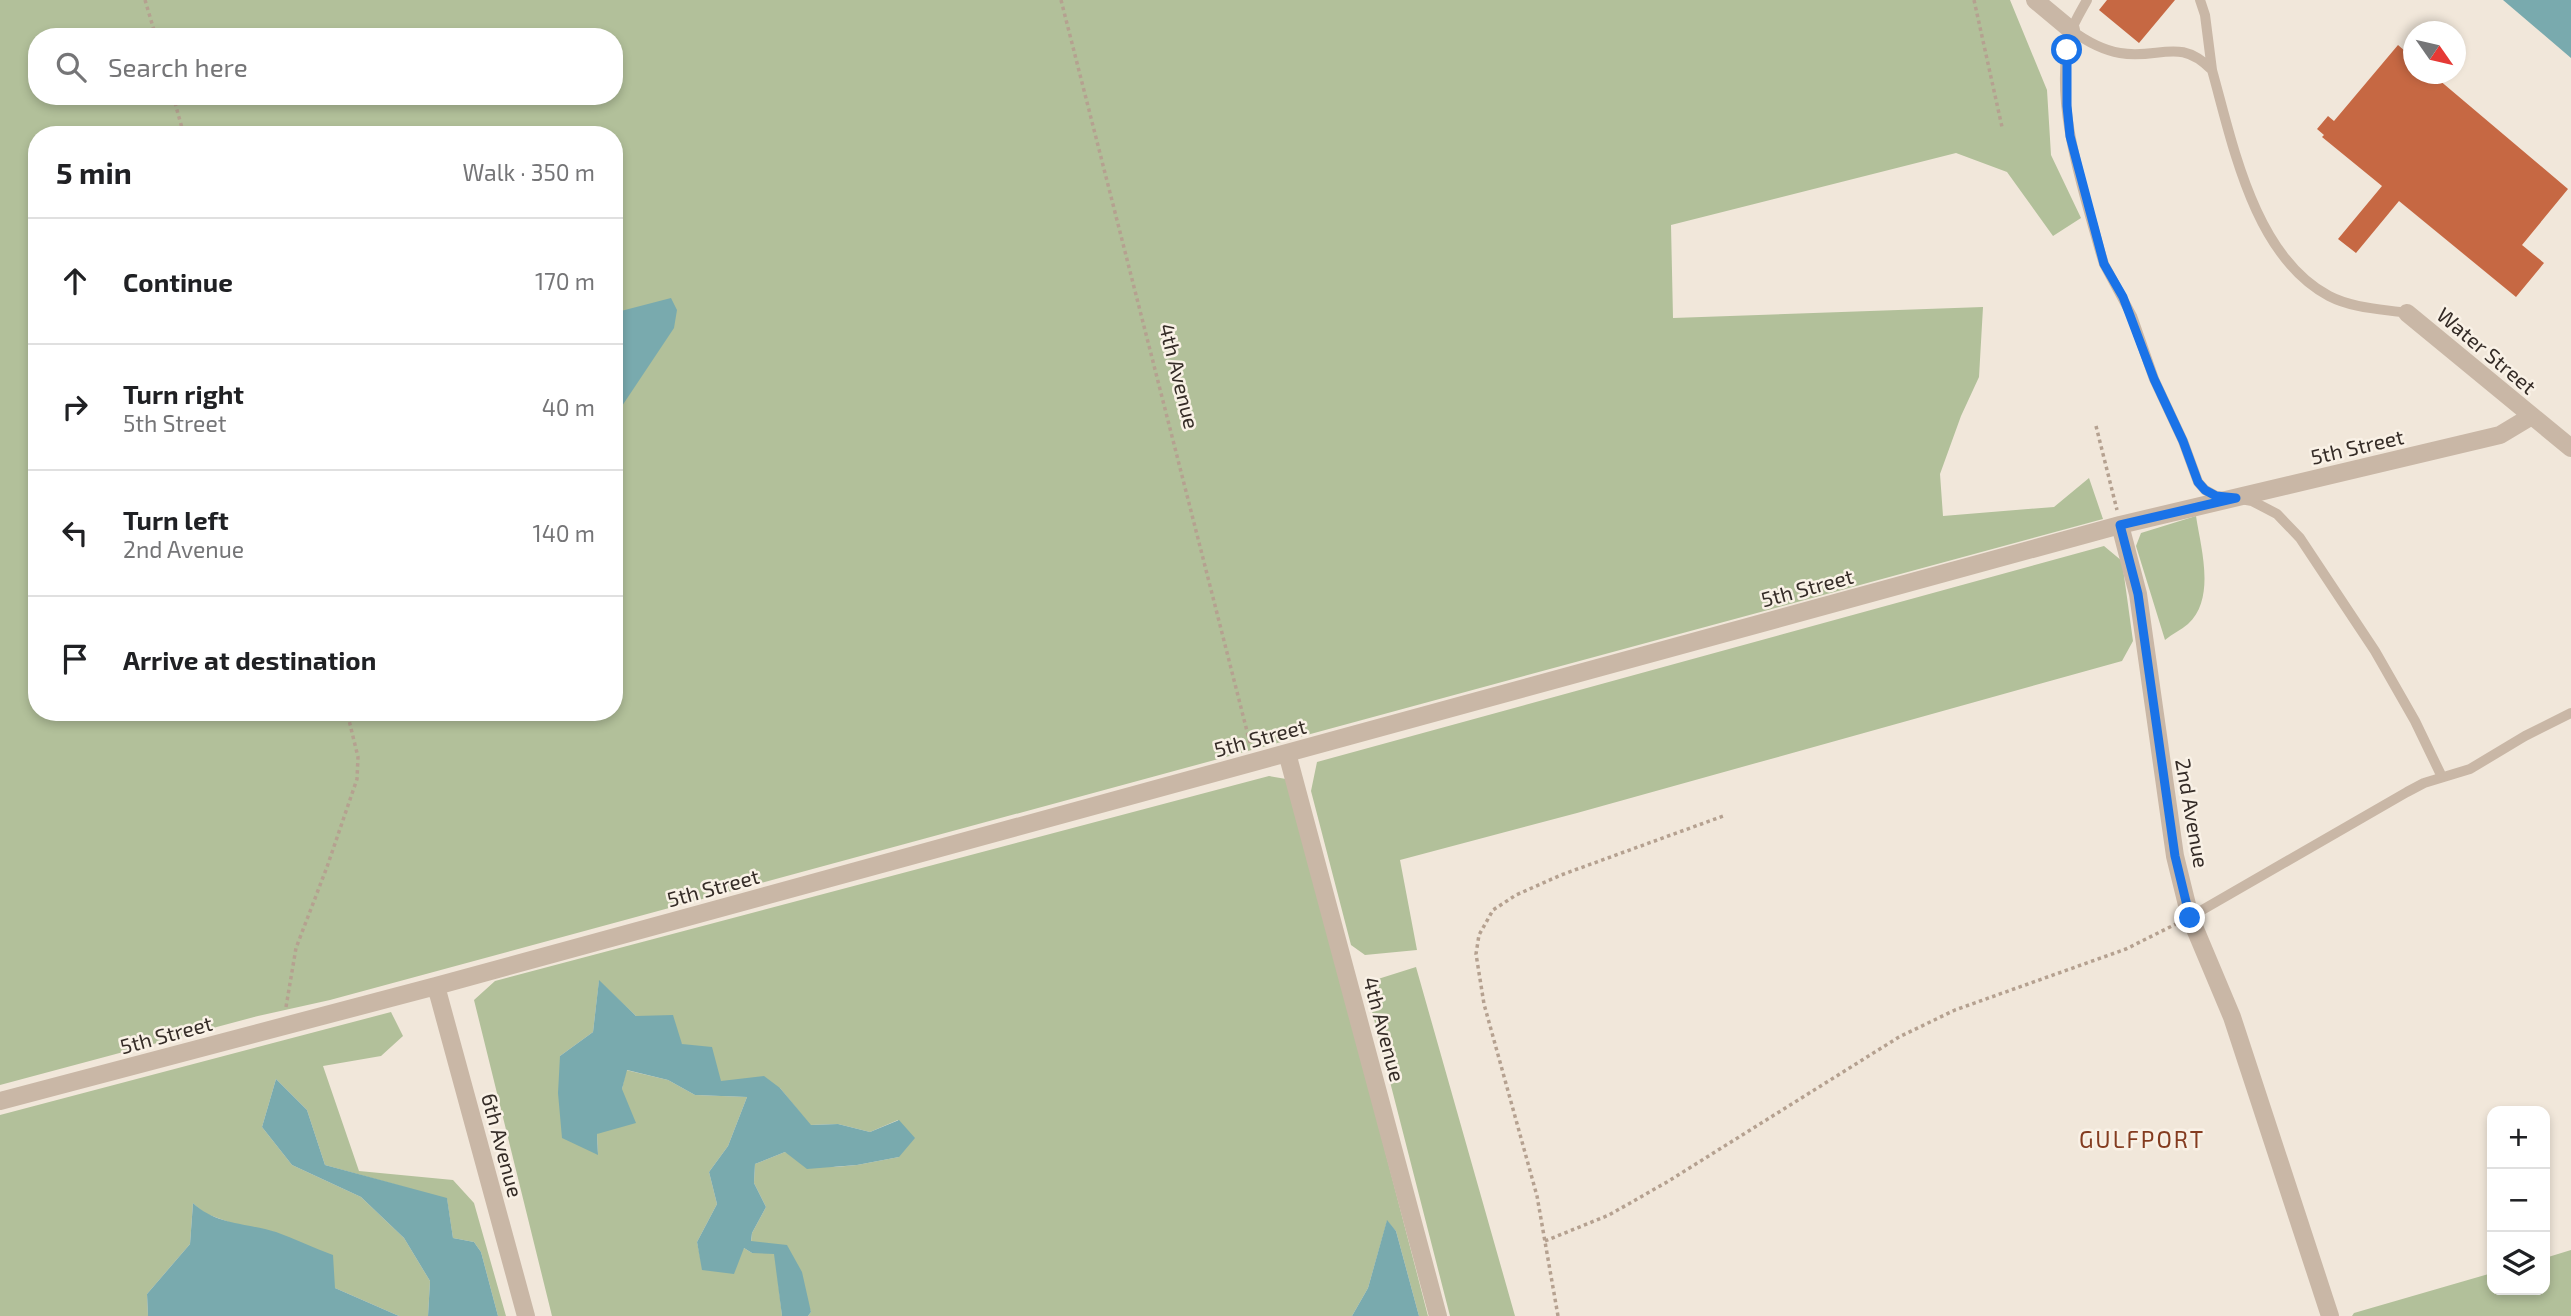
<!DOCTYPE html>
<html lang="en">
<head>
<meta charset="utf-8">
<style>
  body { margin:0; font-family:"Exo 2",sans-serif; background:#f2f2f2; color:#202124 }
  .controls { position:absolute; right:21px; bottom:21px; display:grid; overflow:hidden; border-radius:14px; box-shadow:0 4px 10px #0003 }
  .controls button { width:63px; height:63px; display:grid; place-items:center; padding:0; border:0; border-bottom:2px solid #e0e0e0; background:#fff; color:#202124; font:35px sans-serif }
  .compass { position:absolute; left:2403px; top:21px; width:63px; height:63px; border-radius:50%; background:#fff; box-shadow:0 4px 10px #0003; rotate:124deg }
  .stop { position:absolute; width:21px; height:21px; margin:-16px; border:5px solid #1a73e8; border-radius:50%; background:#fff }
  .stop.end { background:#1a73e8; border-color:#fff; box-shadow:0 2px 7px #0008 }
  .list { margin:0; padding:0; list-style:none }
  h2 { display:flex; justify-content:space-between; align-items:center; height:91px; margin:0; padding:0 28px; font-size:30px }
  h2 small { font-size:23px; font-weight:400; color:#757577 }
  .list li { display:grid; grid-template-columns:46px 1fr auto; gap:21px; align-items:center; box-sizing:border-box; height:126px; padding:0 28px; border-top:2px solid #e0e0e0 }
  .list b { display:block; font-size:26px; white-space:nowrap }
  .list p { margin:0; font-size:23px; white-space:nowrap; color:#757577 }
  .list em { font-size:23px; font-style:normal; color:#757577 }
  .icon { flex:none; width:38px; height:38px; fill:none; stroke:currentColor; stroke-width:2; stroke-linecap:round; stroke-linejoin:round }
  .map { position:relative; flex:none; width:2571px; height:1316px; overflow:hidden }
  .search { position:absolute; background:#fff; box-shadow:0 4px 10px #0003; left:28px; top:28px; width:595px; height:77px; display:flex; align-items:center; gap:18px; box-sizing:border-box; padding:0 24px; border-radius:28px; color:#757577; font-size:26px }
  .panel { position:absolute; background:#fff; box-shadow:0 4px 10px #0003; left:28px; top:126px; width:595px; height:595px; border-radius:28px }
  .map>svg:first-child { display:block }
</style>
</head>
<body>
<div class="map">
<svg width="2571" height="1316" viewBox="0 0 2571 1316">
  <rect width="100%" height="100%" fill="#f1e7da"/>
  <!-- green -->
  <path fill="#b2c09a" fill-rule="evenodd" d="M0 0H2010L2047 90 2051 155 2081 218 2053 236 2007 172 1956 153 1671 225 1673 318 1983 307 1979 377 1961 416 1940 474 1943 516 2054 507 2089 478 2103 519 330 1000 258 1016 0 1085ZM37 37H614V96H37ZM37 135H614V712H37Z
    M2196 516C2201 549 2216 598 2188 624 2181 630 2172 634 2165 640L2136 546 2141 533Z
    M2104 546 2122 561 2133 641 2122 661 1577 813 1400 860 1417 950 1365 955 1351 945 1311 791 1317 762Z
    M1269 776 1286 779 1292 793 1428 1316H1419L1396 1231 1387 1221 1368 1288 1352 1316H808L811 1312 787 1246 751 1242 752 1233 766 1207 754 1183 755 1164 785 1152 835 1167 857 1165 899 1157 898 1120 870 1132 838 1124 810 1125 780 1088 720 1081 682 1044 636 1016 599 981 593 1032 560 1056 598 1154 597 1134 622 1089 626 1070 668 1080 695 1095 747 1097 728 1146 709 1172 717 1204 697 1242 703 1270 744 1248 752 1253H775L782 1316H552L474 1000 495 981Z
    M1416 967 1515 1316H1450L1367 992 1378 979Z
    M391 1012 403 1036 381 1056 323 1066 359 1171 453 1180 474 1203 506 1316H498L481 1252 474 1242 453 1238 447 1199 325 1165 307 1110 276 1079 262 1127 292 1165 361 1197 404 1238 430 1281 428 1316H399L335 1288 274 1232 237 1225 204 1213 193 1203 190 1244 147 1294 148 1316H0V1115Z
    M2571 1250V1316H2352L2354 1313 2492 1273V1290H2545V1258Z"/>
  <!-- water -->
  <path fill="#79aaae" d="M2503 0H2571V58Z
    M671 298 677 310 674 328 614 418V319L621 311Z
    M599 980 636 1016 673 1015 682 1044 712 1047 721 1081 764 1076 780 1088 811 1125 838 1124 870 1132 899 1120 915 1138 899 1157 857 1165 807 1169 785 1152 755 1164 754 1183 766 1207 752 1233 751 1241 787 1245 802 1272 811 1312 808 1316H782L774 1254 752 1253 744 1248 734 1274 702 1270 697 1242 717 1204 709 1172 728 1146 747 1097 695 1095 668 1080 627 1070 622 1089 636 1123 597 1134 598 1155 562 1138 558 1093 560 1056 593 1032Z
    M276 1079 307 1110 325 1165 447 1198 453 1238 474 1242 481 1252 498 1316H428L430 1281 404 1238 361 1197 292 1165 262 1127Z
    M193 1203C216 1225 247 1223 276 1232 295 1239 314 1248 333 1255L335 1288 399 1316H148L147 1294 190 1244Z
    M1387 1220 1396 1231 1419 1316H1352L1368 1288Z"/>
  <!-- building -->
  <path fill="#c66843" d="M2107 0H2175L2139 43 2099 10Z
    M2398 45 2413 58V74H2432L2568 189 2522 245 2544 263 2516 297 2399 201 2356 253 2338 239 2382 186 2322 137 2324 135 2317 129 2328 116 2334 121Z"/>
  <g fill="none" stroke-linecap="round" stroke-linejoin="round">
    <!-- path -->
    <path stroke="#b5a190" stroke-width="3.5" stroke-dasharray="3.5 3.5" stroke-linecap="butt" d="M145 0 156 37
      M1061 0 1250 743
      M1974 0 2002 127
      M173 96 184 135
      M2096 426 2117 510
      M286 1007 296 948 327 867 357 779 358 757 347 712
      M1545 1241 1609 1215 1667 1182 1899 1037 1955 1010 2126 949 2176 924
      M1558 1316 1537 1196 1484 1004 1476 954 1479 935 1493 910 1516 895 1561 875 1726 815"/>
    <!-- service -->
    <path stroke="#c9b7a6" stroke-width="10" d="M2087 0C2081 11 2074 22 2070 34 2053 101 2082 186 2100 251L2104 264 2132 316 2154 379 2183 441 2198 482 2205 490 2216 496 2225 497
      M2200 0 2205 15 2212 70
      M2071 30C2086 41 2102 50 2120 53 2159 60 2179 36 2212 70 2233 145 2254 256 2329 296 2352 308 2381 309 2407 313
      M2241 499 2252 501 2277 514 2300 538 2375 651 2415 721 2442 777
      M2190 917 2407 792 2424 783 2470 769 2525 736 2571 713"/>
    <!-- minor -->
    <path stroke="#c9b7a6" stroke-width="18" d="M2035 0 2071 30
      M2407 313 2571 448
      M2120 525 2138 594 2175 856 2190 917 2232 1017 2330 1316
      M1287 753 1438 1316
      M436 986 526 1316
      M0 1101 436 986 2120 525 2500 435 2530 417"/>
  </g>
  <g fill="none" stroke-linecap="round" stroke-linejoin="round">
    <!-- route -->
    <path stroke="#1a73e8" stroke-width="9" d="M2067 50V106L2070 136 2104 264 2123 297 2154 379 2183 441 2198 482 2205 490 2216 496 2236 498 2120 525 2138 594 2175 856 2190 918"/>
  </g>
  <g text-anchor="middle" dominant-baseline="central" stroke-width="5" stroke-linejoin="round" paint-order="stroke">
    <!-- street labels -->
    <g font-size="21" fill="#352c27" stroke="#f9f1e6">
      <text transform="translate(2487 350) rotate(40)">Water Street</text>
      <text transform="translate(1180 376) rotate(76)">4th Avenue</text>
      <text transform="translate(2357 446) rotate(-13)">5th Street</text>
      <text transform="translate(1807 587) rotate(-15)">5th Street</text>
      <text transform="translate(1260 737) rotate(-15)">5th Street</text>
      <text transform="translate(2193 813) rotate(80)">2nd Avenue</text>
      <text transform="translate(713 887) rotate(-15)">5th Street</text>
      <text transform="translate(1385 1029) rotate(75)">4th Avenue</text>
      <text transform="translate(166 1034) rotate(-15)">5th Street</text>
      <text transform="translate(503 1145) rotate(75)">6th Avenue</text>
    </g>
    <!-- neighbourhood labels -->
    <g font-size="23" letter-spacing="2" fill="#843c20" stroke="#f9f1e6">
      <text x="2142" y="1139">GULFPORT</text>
    </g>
  </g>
</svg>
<div class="controls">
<button>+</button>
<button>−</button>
<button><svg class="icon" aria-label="layers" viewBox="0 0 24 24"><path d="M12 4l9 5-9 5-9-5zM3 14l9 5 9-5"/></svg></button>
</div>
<svg class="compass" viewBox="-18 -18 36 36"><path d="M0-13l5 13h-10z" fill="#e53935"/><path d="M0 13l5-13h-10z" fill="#757577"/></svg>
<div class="stop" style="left:2067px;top:50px"></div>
<div class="stop end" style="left:2190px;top:918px"></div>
<div class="search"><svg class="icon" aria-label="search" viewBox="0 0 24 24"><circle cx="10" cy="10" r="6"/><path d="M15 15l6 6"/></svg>Search here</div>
<section class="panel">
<h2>5 min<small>Walk · 350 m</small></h2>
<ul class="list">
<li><svg class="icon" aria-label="ahead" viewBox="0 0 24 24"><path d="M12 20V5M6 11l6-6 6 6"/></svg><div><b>Continue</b></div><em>170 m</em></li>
<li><svg class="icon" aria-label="right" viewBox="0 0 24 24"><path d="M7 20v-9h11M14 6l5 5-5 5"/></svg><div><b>Turn right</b><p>5th Street</p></div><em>40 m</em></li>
<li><svg class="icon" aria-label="left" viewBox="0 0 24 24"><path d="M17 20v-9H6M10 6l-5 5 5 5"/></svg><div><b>Turn left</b><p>2nd Avenue</p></div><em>140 m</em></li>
<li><svg class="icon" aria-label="arrive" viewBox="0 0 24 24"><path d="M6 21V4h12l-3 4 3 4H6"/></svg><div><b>Arrive at destination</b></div></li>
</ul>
</section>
</div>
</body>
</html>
